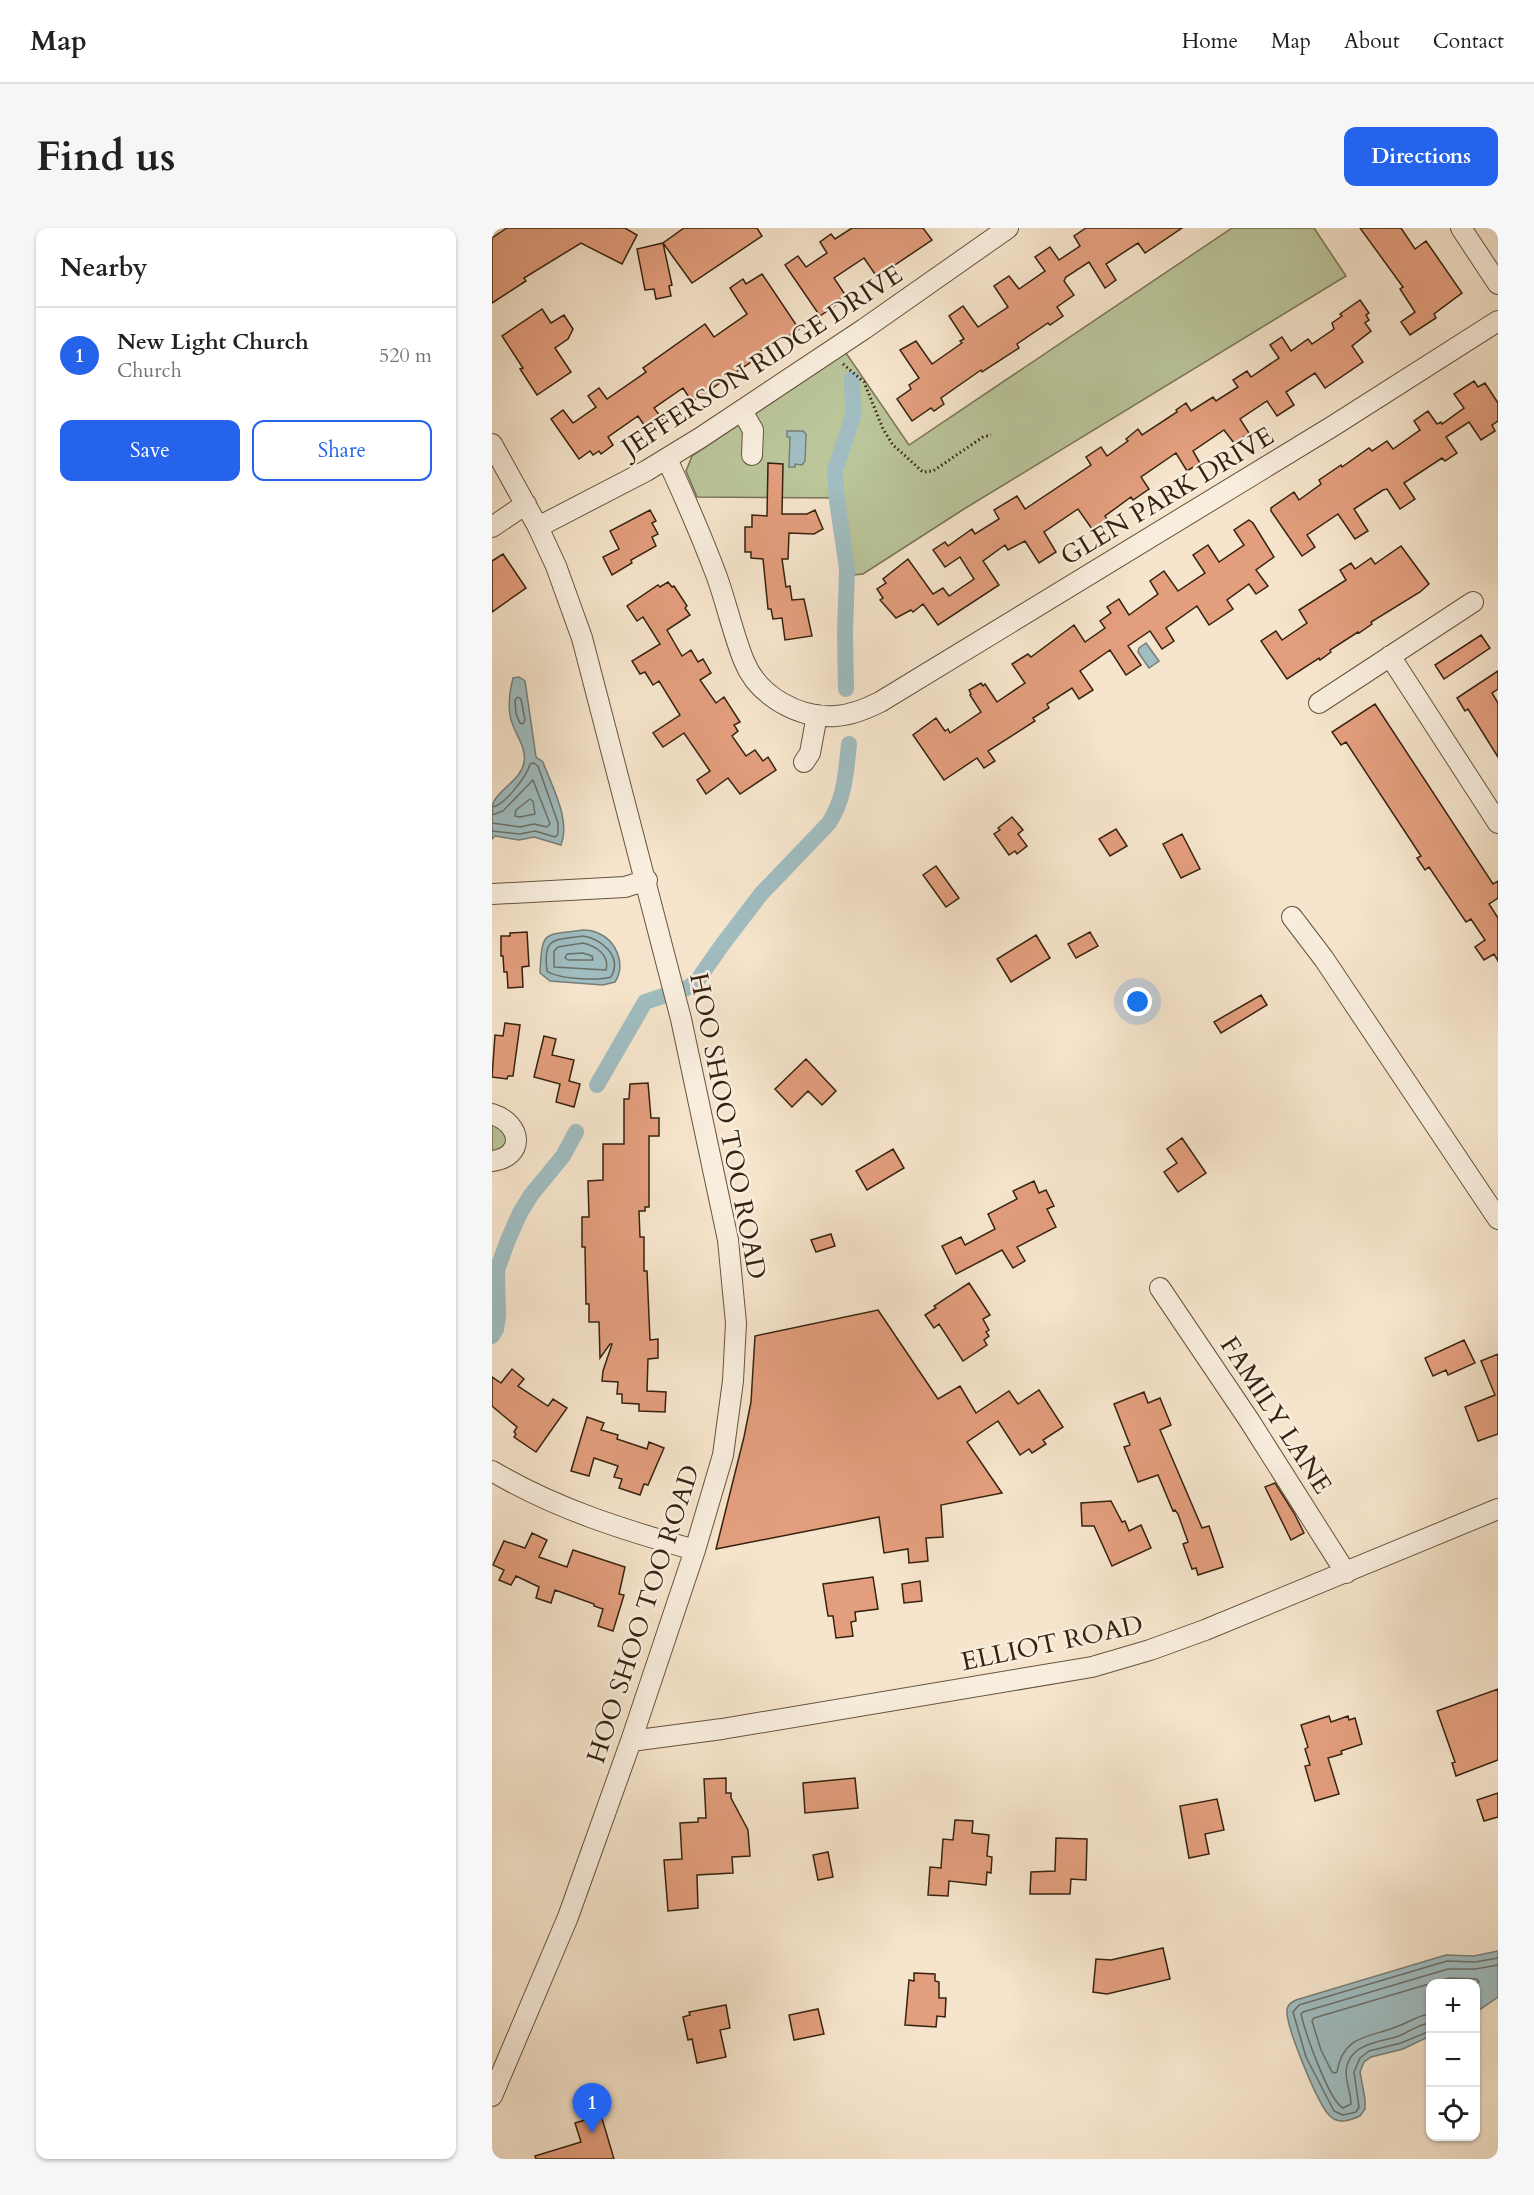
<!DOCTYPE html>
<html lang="en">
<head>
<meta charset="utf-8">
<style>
  body { margin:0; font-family:Cardo,serif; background:#f6f6f6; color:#202124 }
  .controls { position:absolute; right:18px; bottom:18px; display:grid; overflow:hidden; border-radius:12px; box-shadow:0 2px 4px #0004 }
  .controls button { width:54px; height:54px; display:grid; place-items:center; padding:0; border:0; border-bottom:2px solid #e0e0e0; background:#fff; color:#202124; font:30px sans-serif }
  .you { position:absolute; left:646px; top:774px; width:21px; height:21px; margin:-15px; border:4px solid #fff; border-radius:50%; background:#1a73e8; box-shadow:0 0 0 9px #1a73e833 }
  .badge { display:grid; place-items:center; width:39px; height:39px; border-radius:50%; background:#2563eb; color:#fff; font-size:20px; font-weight:700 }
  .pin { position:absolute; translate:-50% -50px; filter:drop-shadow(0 2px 3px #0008) }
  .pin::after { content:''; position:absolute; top:32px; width:21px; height:18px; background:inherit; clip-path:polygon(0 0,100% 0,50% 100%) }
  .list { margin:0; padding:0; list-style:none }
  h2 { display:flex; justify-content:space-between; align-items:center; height:78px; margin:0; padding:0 24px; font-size:26px }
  h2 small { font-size:20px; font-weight:400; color:#757577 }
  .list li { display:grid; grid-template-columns:39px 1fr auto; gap:18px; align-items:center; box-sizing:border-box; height:96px; padding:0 24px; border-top:2px solid #e0e0e0 }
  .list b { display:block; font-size:22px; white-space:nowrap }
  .list p { margin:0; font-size:20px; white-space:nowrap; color:#757577 }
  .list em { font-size:20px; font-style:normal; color:#757577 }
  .actions { display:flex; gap:12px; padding:18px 24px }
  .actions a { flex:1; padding:14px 0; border:2px solid #2563eb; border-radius:12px; text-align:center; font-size:21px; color:#2563eb }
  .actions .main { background:#2563eb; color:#fff }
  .icon { flex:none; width:33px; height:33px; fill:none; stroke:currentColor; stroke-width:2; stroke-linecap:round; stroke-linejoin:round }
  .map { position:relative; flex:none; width:1006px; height:1931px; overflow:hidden; border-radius:12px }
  header { display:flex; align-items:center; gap:36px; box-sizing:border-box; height:84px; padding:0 30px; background:#fff; border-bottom:2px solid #e0e0e0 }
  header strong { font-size:28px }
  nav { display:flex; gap:33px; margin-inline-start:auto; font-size:21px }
  .intro { display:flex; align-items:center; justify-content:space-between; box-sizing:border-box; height:144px; padding:0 36px }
  h1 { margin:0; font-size:42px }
  .button { padding:15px 27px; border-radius:12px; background:#2563eb; color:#fff; font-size:21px; font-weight:700 }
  main { display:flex; gap:36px; padding:0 36px }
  aside { flex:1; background:#fff; border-radius:12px; box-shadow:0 2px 4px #0004 }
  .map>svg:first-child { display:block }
</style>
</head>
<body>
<header>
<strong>Map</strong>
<nav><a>Home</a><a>Map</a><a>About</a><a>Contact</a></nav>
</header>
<div class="intro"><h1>Find us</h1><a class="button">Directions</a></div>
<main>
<aside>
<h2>Nearby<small></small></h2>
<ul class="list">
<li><span class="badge">1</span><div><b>New Light Church</b><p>Church</p></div><em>520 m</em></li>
</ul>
<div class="actions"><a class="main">Save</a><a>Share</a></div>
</aside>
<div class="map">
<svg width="1006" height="1931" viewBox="0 0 1006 1931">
  <rect width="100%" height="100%" fill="#f6e5cc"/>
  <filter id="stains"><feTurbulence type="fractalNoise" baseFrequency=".00333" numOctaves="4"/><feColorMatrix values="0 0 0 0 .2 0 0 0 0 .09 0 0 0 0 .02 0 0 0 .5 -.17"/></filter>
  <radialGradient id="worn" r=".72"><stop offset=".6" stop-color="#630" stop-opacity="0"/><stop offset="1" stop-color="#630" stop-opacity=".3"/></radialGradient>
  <!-- green -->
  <path fill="#bac59a" stroke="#787454" stroke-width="1.5" d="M740 0H822L854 48 472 281 371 346 361 347 351 270 205 269 194 243 200 228 354 125 417 217Z
    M0 896 13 904 15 913 8 922 0 923Z"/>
  <!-- water -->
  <path fill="#a0bdc1" stroke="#767f7a" stroke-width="1.5" d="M295 203H311L314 206 313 233 310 237 303 236V239H297L298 209H295Z
    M654 415 667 433 657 440 646 424 647 420Z
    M27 449 33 453 44 529 51 534C60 559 79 592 69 617L42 609 27 612 3 608 0 611C0 601 0 584 1 575 9 559 28 553 32 535 35 516 20 504 18 487 16 475 18 462 21 450Z
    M91 702C96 702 102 703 106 705 125 713 134 737 123 754L111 757 58 753 48 745C50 700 52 708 91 702Z
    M1006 1723V1769L984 1784V1756H938V1808L911 1821 879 1829 872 1834 868 1844 873 1871V1881L868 1888C859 1892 847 1897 838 1888 826 1877 793 1797 795 1781 796 1776 800 1774 804 1772L954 1727 982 1728Z"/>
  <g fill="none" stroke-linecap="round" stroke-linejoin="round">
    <!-- shore -->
    <path stroke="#6b7068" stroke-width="1.5" d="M26 469 29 471 33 492 31 496 28 495 24 486 23 472Z
      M38 571 41 573 43 586 28 589 23 588 24 582Z
      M0 579C12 578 35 548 38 536L42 535 46 538 66 595V606L63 609 43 603 28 606 0 603
      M0 587 11 583 41 552 58 596 55 599 42 596 28 599 0 595
      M91 708C109 711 131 728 119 749 106 753 65 751 55 743 50 707 65 712 91 708Z
      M91 715C104 718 118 727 114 742L62 739V723L66 719Z
      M91 725 100 728 101 732H76L73 730 75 726Z
      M938 1786C926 1787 916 1795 904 1799 876 1810 851 1807 845 1844L843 1845 840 1844 829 1822 820 1793 822 1790 957 1750 985 1751 987 1754 984 1757
      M938 1795C926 1796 916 1805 904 1809 884 1814 856 1817 854 1844 854 1855 859 1865 859 1876L851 1880C837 1873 813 1804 809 1786L811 1784 956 1741H983L1006 1737
      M938 1803 909 1815 877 1823 868 1830 862 1844 867 1879 864 1884 851 1887 842 1883 814 1829 801 1784 807 1777 955 1733 983 1734 1006 1730"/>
    <!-- canal -->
    <path stroke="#a0bdc1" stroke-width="16" d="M354 461 353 405 355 340 345 273 343 242 361 188 360 151
      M105 857 153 774 195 760 205 753 230 717 269 666 337 595C353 570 354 544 357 516
      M0 1108 4 1101 6 1088 5 1042 16 1012 28 985 39 967 71 928 84 904"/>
  </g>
  <!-- building -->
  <path fill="#e39e7d" stroke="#36230f" stroke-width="1.5" d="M15 0H133L145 7 130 36 89 15 32 50 34 53 0 75V10Z
    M192 0H265L270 8 200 55 171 15Z
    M360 0H431L440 12 385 49 372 30 342 50 354 68 347 72 348 74 328 88 293 37 306 28 314 39 335 25 328 14 339 6 343 11Z
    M594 0H690L653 25 646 15 614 36 624 52 613 60 597 34 574 49 572 53 582 67 565 79 571 88 558 97 556 95 525 116 527 120 490 144 489 142 449 170 452 176 442 183 439 180 420 193 405 171 419 161 417 157 427 150 408 122 424 113 440 136 470 115 468 113 472 111 457 88 471 78 486 99 516 79 502 58 517 48 527 61 553 43 543 29 558 19 567 32 588 18 582 8Z
    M868 0H909L923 21 934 13 970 65 942 86 944 90 918 107 909 94 923 84 908 61 911 59Z
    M171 15 180 57 177 58 179 68 164 71 162 61 153 62 145 21Z
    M270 46 307 101 295 109 293 107 257 131 259 134 200 174 191 160 162 180 171 192 156 203 146 188 116 209 121 217 109 226 107 223 101 227 98 223 87 231 59 191 71 182 81 195 104 179 96 168 107 160 115 171 154 144 151 140 213 96 222 109 255 86 238 60 251 51 254 56Z
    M868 72 877 85 874 87 877 92 873 95 879 103 860 118 871 134 833 160 823 145 794 164 802 177 785 188 775 173 748 191 757 205 742 215 732 202 701 223 708 235 695 243 684 225 649 249 657 261 641 272 639 269 613 288 615 291 600 301 586 281 552 304 564 324 547 335 533 313 516 322 513 317 491 333 507 357 446 397 431 376 421 384 419 382 404 390 388 372 391 370 385 361 394 355 391 351 416 331 441 366 451 360 457 368 482 351 468 329 453 339 441 322 453 314 456 318 480 301 483 306 507 291 502 282 525 268 533 281 599 237 594 229 609 219 615 228 636 213 634 211 646 201 650 207 685 184 684 182 694 175 699 183 721 169 724 173 746 159 741 152 755 143 759 149 787 130 778 117 790 109 799 123 816 111 820 116 842 101 840 95 850 88 848 86Z
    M50 81 59 95 72 87 81 101 76 111 63 120 79 144 45 167 28 141 31 140 10 108Z
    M982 153 986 159 993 155 1006 175V193L1000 197 1003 203 989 212 977 194 954 209 965 225 953 233 950 230 912 255 923 271 908 281 895 261 891 262 862 281 876 303 863 311 846 286 815 307 823 319 810 328 779 283V280L802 264 807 272 829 256 827 252 849 237 850 239 877 220 880 223 895 213 901 221 928 202 922 193 936 183 945 196 949 194 950 196 972 180 962 166Z
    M276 235 291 236 290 286H315L323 282 331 301 322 306 297 305 296 331H290L294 359 298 358 300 372 312 371 320 408 293 412 290 390 281 391 279 381H276L271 331 259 330V324H253V299H260V287L275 288Z
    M158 282 164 293 160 295 166 306 160 309 164 318 139 332 140 335 120 347 111 329 127 321 118 303Z
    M757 292 761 295 782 329 764 342 776 358 764 366 757 356 735 372 741 381 717 397 705 378 674 400 682 413 670 421 658 403 636 418 649 437 634 447 618 422 588 443 601 462 587 471 580 460 555 476 557 480 541 490 543 493 496 523 503 533 492 540 485 530 452 552 421 507 444 490 453 503 456 501 458 505 489 484 478 467 479 466 477 462 489 455 491 458 493 456 505 474 533 455 520 436 536 426 539 429 582 397 593 414 613 400 608 393 619 385 615 379 627 371 637 387 666 366 658 353 672 343 686 363 713 345 701 327 716 317 727 334 752 317 742 302Z
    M909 318 937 356 928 364 879 394 880 396 867 405 866 404 838 422 839 424 828 432 827 430 795 451 769 413 784 403 790 412 815 395 807 382 854 352 848 342 859 335 863 341 879 330 883 336Z
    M11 326 34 360 0 384V333Z
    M176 354 180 359 182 358 195 378 193 380 198 387 175 402 190 428 199 422 206 434 211 431 219 445 208 452 224 475 232 469 248 494 242 497 246 503 240 508 254 528 263 522 271 533 276 529 284 542 248 566 236 550 214 566 205 552 218 543 192 505 171 519 161 505 188 487 167 453 161 457 153 444 148 446 140 433 168 416 151 389 145 393 135 378 166 357 168 359Z
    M989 407 998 420 952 451 943 437Z
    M1006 443V461L1000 465 1006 475V529L976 481 973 483 965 470Z
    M883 476 1001 656 1006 653V670L997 676 1006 690V733L1002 726 992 732 983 719 993 712 979 691 974 694 937 639 933 642 925 630 929 628 854 514 849 517 840 504Z
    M520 589 531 602 526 606 535 618 525 626 523 623 517 627 502 606 508 602 506 600Z
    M624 601 635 618 618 628 607 611Z
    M690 606 708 641 689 650 671 616Z
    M444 638 467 670 454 679 431 647Z
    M35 704 37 738 30 739 31 759 16 760 15 744H12L11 728H9V708H18V705Z
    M598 704 606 718 584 730 576 716Z
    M544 707 558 730 519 754 505 731Z
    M769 767 775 777 729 805 722 794Z
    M13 795 28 797 21 848H16L15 851 0 849 3 807 11 808Z
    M52 808 64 811 60 827 82 832 77 853 88 856 82 879 64 874 68 856 42 849Z
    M314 831 344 863 330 877 316 863 300 879 283 861Z
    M156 855 159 890H167V908H157V979H153V983H147L148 1009H152V1043H155L158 1112 166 1111V1130L156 1131 155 1163 174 1164 173 1184 147 1183V1176L130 1175V1166H125L126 1154 110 1153 111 1143 120 1116H118L108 1130 107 1094H97V1076H94L93 1019H90V989H97L96 953 111 952V916H132V871H137L138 856Z
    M690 910 714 945 686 964 672 944 685 935 675 921Z
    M401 921 412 940 375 962 364 943Z
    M542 953 547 965 554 962 562 978 555 981 564 999 525 1019 533 1033 521 1040 510 1022 464 1046 450 1018 469 1009 473 1017 503 1001 496 986 525 971 521 963Z
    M339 1006 343 1018 324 1024 319 1012Z
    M477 1055 498 1087 491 1091 497 1102 494 1104 497 1108 492 1112 495 1117 471 1133 447 1096 442 1100 433 1087 444 1080 442 1078Z
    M386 1082 446 1171 468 1158 484 1185 517 1163 526 1176 547 1162 571 1199 551 1212 554 1216 540 1225 537 1221 528 1227 506 1193 475 1214 510 1265 449 1277 451 1309 434 1310 436 1333 417 1335 416 1321 392 1325 387 1289 224 1321 252 1209 259 1174 263 1108Z
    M972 1112 983 1135 956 1147 954 1142 941 1148 933 1130Z
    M1006 1126V1206L986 1213 973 1179 1003 1167 989 1133Z
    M20 1141 32 1151 26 1158 56 1178 61 1171 75 1180 44 1224 22 1209 24 1206 22 1204 25 1199 0 1178V1149L9 1155Z
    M652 1164 656 1175 668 1170 679 1197 668 1202 710 1300 717 1298 731 1339 706 1347 704 1340 700 1341 691 1316 696 1314 686 1286 683 1282 681 1283 666 1247 646 1254 632 1219 638 1217 622 1176Z
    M95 1189 112 1195 109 1202 126 1207 125 1211 155 1221 157 1214 172 1220 156 1257 152 1256 148 1267 127 1260 130 1251 122 1249 126 1238 102 1230 97 1248 79 1243Z
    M783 1255 802 1285 812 1305 799 1312 773 1259Z
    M619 1273 630 1294 633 1293 637 1303 649 1297 659 1320 620 1338 602 1298H590L589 1275Z
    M40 1305 55 1312 47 1329 75 1339 81 1322 133 1339 127 1366 132 1367 121 1403 106 1398 111 1381 102 1378V1376L63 1362 59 1375 44 1370 47 1359 24 1348 19 1357 7 1352 12 1342 1 1337 12 1313 33 1320Z
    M381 1349 386 1381 363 1384 364 1393 359 1394 361 1408 344 1410 341 1388H336L331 1356Z
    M428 1353 430 1373 412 1375 410 1356Z
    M1006 1461V1532L964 1548 960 1535 963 1534 945 1483Z
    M837 1488 839 1494 856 1488 857 1492 863 1490 870 1516 849 1523 850 1526 836 1530 847 1566 823 1573 813 1538 818 1537 813 1521 816 1519 809 1497Z
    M234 1550V1565H239V1570L256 1602 258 1628 240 1629 241 1645 205 1647 206 1680 176 1683 172 1632 190 1631 188 1595 206 1594V1590H214L212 1551Z
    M363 1550 366 1580 313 1585 311 1555Z
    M1006 1565V1589L992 1593 985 1572Z
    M725 1571 732 1602 713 1606 717 1626 697 1630 688 1578Z
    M463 1592 481 1593 480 1605 497 1607 495 1628 500 1629 499 1645 495 1644 494 1657 457 1653 456 1668 436 1667 438 1639 449 1640 451 1611 461 1612Z
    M564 1610 595 1611 594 1652 579 1651 578 1666H538L539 1644 563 1643Z
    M336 1624 341 1649 326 1652 321 1627Z
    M671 1720 678 1751 615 1766 601 1764 604 1731 619 1732Z
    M422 1745 443 1746V1753L447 1754V1770H454L453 1789 445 1788 444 1799 413 1797 417 1752 422 1753Z
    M234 1777 238 1800 228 1802 234 1829 205 1835 200 1811 196 1812 191 1789 198 1787 197 1784Z
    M326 1781 332 1806 302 1812 297 1787Z
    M109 1887 122 1931H44L43 1928 89 1914 83 1895Z"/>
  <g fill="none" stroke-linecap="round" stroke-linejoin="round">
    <defs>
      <path id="minor" d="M969 0 1006 56
        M250 183 261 202 260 227
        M0 216 46 299 64 338 90 410 189 791 236 1012 244 1095 241 1153 231 1227 203 1322 139 1513 76 1689 0 1868
        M175 231C193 270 210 309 225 349 235 377 241 406 252 433 266 468 307 491 344 488 360 487 374 481 388 474L841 198 1006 93
        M0 299 34 276
        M46 299 154 243 208 210 372 101 516 0
        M898 428 1006 595
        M827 475 981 374
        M312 534 318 525 325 487
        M0 666 133 659 155 652
        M800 689 832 731 1006 991
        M0 886C31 896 33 929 0 933
        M668 1060 757 1192 854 1345
        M0 1243C64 1281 132 1302 203 1322
        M139 1513 230 1501 600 1439 658 1422 713 1402 1006 1281"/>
    </defs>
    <!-- minor casing -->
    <use href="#minor" stroke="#66543e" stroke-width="22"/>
    <!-- path -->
    <path stroke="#36230f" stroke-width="3" stroke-dasharray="1.5 3" stroke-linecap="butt" d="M351 136 372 154 391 201 401 217 431 244 441 243 491 209 499 207"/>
    <!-- minor -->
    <use href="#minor" stroke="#f9eede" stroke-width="20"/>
  </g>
  <g text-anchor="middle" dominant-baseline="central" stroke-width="5" stroke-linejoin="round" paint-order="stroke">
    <!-- street labels -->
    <g font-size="26" fill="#36230f" stroke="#f9eede">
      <text transform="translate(270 133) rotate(-33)">JEFFERSON RIDGE DRIVE</text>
      <text transform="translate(675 268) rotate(-31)">GLEN PARK DRIVE</text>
      <text transform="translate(236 898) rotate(79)">HOO SHOO TOO ROAD</text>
      <text transform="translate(784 1187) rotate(57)">FAMILY LANE</text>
      <text transform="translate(151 1386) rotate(-72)">HOO SHOO TOO ROAD</text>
      <text transform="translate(560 1415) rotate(-12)">ELLIOT ROAD</text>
    </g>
  </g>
  <rect width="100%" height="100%" filter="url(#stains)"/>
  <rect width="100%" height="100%" fill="url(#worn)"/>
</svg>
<div class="controls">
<button>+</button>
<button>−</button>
<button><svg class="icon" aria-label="locate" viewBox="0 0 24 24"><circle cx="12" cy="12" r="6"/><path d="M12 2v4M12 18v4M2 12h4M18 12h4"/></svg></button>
</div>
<div class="you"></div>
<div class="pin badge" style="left:100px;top:1905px">1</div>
</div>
</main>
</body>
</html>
